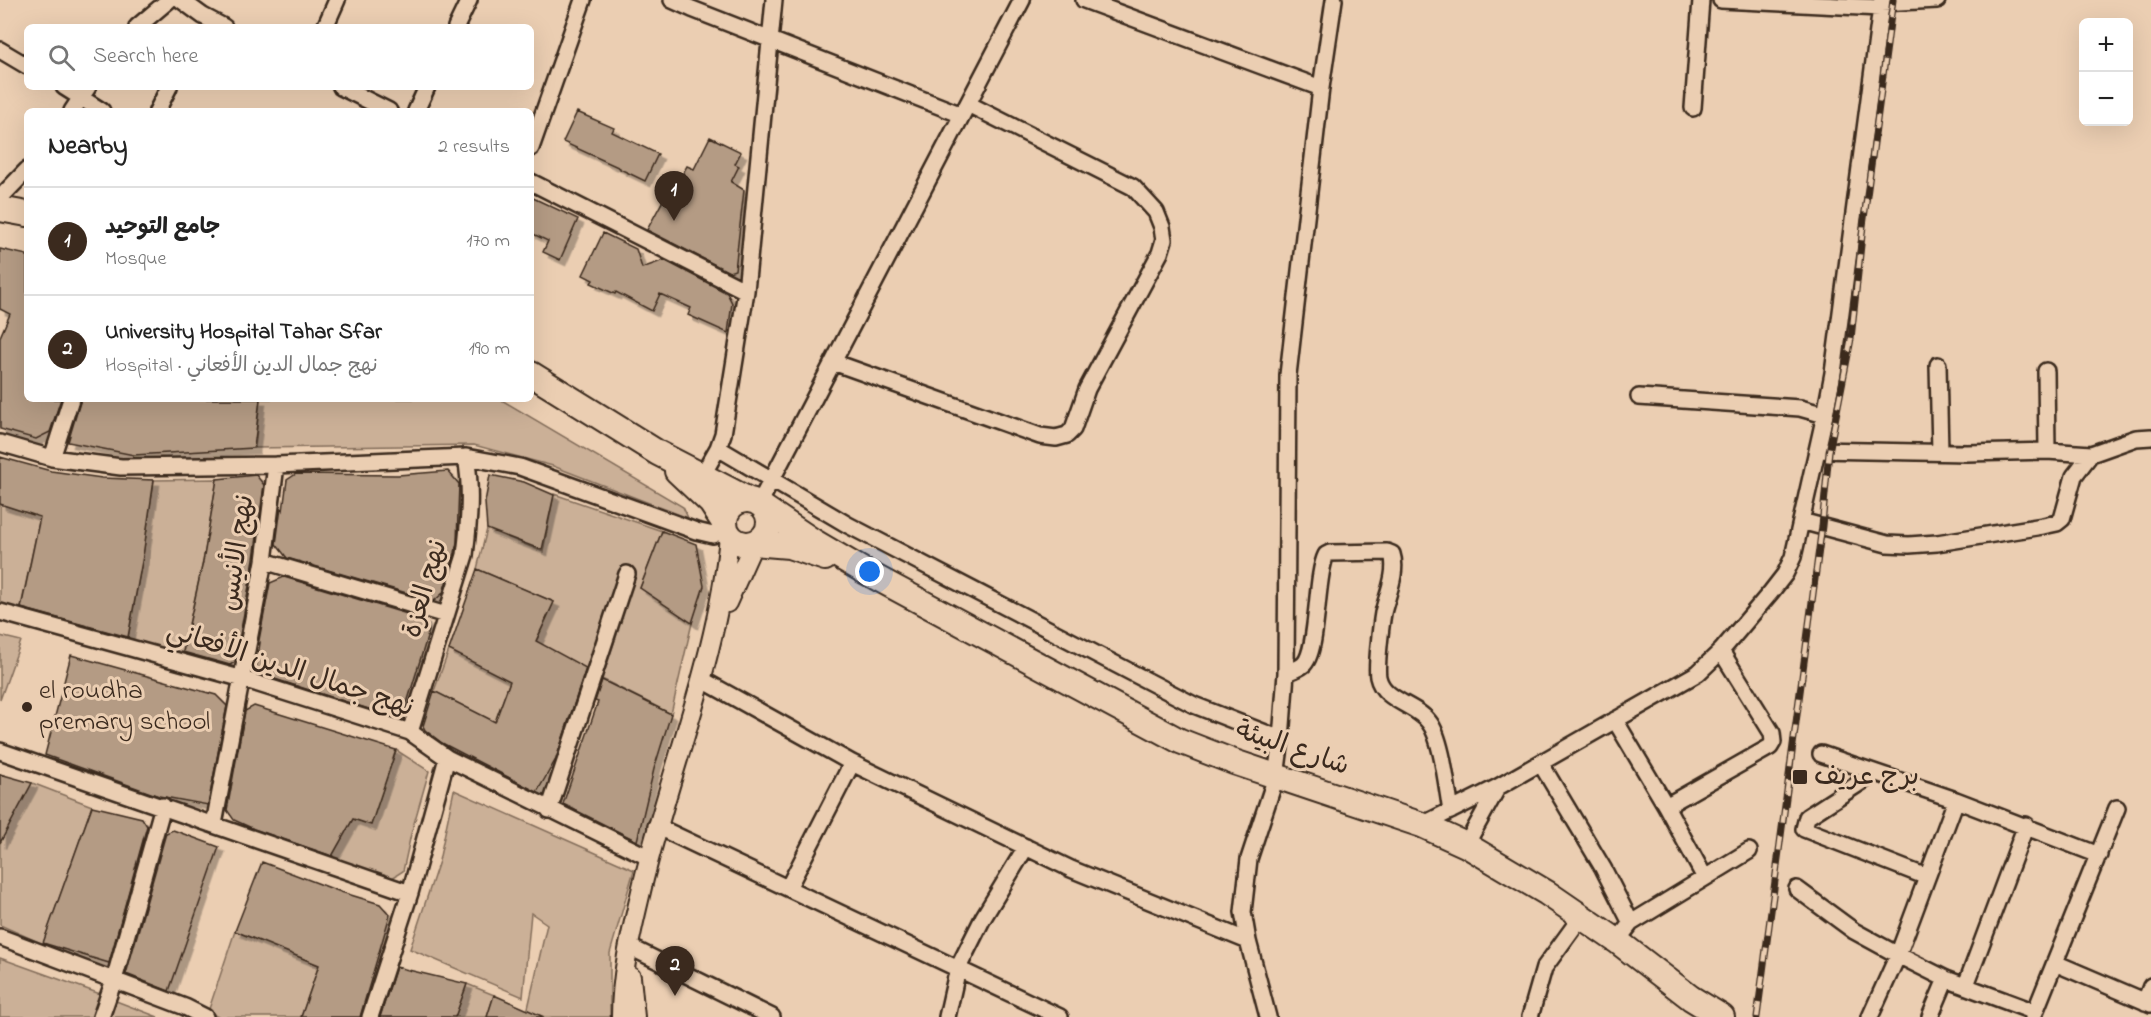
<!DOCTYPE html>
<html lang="en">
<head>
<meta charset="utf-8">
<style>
  body { margin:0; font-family:"Indie Flower","Playpen Sans Arabic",sans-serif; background:#f6f6f6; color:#222 }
  .controls { position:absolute; right:18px; top:18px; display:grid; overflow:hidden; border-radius:9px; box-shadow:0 6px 24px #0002 }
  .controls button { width:54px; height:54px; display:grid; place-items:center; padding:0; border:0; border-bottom:2px solid #e0e0e0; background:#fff; color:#222; font:30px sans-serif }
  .you { position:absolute; left:870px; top:572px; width:21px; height:21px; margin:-15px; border:4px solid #fff; border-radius:50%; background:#1a73e8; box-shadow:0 0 0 9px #1a73e833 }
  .badge { display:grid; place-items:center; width:39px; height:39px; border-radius:50%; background:#3b2a1e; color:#fff; font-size:20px; font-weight:700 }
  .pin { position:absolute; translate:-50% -50px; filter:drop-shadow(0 2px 3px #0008) }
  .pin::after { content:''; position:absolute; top:32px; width:21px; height:18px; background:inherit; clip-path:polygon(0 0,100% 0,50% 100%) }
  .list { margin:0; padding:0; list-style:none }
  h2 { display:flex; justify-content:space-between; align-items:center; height:78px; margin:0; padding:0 24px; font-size:26px }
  h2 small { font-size:20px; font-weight:400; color:#767676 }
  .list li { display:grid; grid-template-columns:39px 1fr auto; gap:18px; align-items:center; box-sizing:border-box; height:108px; padding:0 24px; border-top:2px solid #e0e0e0 }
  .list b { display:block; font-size:22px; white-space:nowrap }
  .list p { margin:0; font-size:20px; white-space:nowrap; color:#767676 }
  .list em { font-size:20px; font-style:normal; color:#767676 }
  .icon { flex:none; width:33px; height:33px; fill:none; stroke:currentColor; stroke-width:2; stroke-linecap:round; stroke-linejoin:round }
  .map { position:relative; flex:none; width:2151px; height:1017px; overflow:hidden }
  .search { position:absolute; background:#fff; box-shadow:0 6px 24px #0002; left:24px; top:24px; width:510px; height:66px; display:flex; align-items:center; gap:15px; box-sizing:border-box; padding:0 21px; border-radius:9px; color:#767676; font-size:22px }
  .panel { position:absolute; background:#fff; box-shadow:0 6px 24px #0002; left:24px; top:108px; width:510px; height:294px; border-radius:9px }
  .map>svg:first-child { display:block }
</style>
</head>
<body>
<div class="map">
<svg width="2151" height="1017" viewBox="0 0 2151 1017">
  <defs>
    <filter id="shadow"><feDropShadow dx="5.5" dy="5.5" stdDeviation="0" flood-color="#0004"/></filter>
  </defs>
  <rect width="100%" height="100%" fill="#ebceb2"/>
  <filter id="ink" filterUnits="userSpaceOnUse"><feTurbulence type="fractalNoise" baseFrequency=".0167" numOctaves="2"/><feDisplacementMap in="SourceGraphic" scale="12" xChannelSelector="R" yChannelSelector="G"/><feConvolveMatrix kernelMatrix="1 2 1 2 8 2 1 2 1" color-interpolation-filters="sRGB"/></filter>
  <g filter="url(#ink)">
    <!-- green -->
    <path fill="#cbb097" stroke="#836d5a" stroke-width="1.5" d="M260 399H500L683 507 688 518 553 466 474 445 255 448Z
      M217 479 203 562 182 655 128 638 143 556 154 480Z
      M554 494 662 531 640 588 692 623 671 714 602 679 617 634 603 627 586 669 536 642 554 602 477 569 487 529 543 552Z
      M0 504 40 517 20 611 0 606Z
      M0 636 21 641 0 700Z
      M449 650 510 681 495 722 434 691Z
      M396 750 429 771 411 834 403 871 389 880 330 860 353 819 371 824Z
      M32 783 92 806 43 944 0 925V843Z
      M454 790 634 870 610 953V1017H526L547 924 531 913 523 997 410 949 439 861Z
      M235 931 319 965 301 1017H218L208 1012Z
      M0 958 103 995 96 1017H0Z
      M467 984 494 995 487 1017H455Z
      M116 1001 158 1017H111Z"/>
    <!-- building -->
    <path fill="#b49b84" stroke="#3b2a1e" stroke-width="1.5" filter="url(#shadow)" d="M577 112 614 128 612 132 658 154 645 181 620 169V168L563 142Z
      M710 137 741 152 735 164 739 166 731 182 744 190 735 270 729 272 647 230 667 193 671 195 687 166 694 169Z
      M531 197 578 219 560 260 543 252 548 241 531 233Z
      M603 233 636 249 642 268 664 260 727 293 732 303 728 333 688 315 691 308 660 294 652 311 616 292 615 294 591 283 593 280 583 275Z
      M0 249 27 255V399H61L50 432 36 439 0 429V337L10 314 0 309Z
      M81 399H260L254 448 134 455 68 442Z
      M0 457 51 471 102 478 154 480 143 556 128 637 21 608 40 517 0 504Z
      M448 471 459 484 457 542 455 553 443 593 434 601 287 558 276 544 281 507 283 511 287 480 296 474 398 475Z
      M256 475 264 485 254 559 235 662 230 665 183 652 203 562 217 479Z
      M490 475 524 482 554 495 542 550 487 529 485 502Z
      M662 531 696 544 704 586 692 623 640 588Z
      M477 569 554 602 536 641 586 668 556 759 537 792 442 743 425 730 423 726 434 691 495 722 510 681 449 650Z
      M284 577 424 619 429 631 404 713 397 718 259 674 256 669 260 643 258 645 270 583Z
      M71 655 216 695 227 706 208 805 159 796 45 755Z
      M602 680 671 714 654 769 637 841 563 804 598 702 595 701Z
      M254 706 396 750 371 825 353 819 332 856 254 829 234 820 227 810 245 711Z
      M0 774 32 783 0 843Z
      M92 806 142 818 147 826 109 963 43 943Z
      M173 830 219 847 169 991 126 974 166 833Z
      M262 862 341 892 380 904 390 915 360 1017H301L319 965 235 931Z
      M396 967 467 984 455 1017H380Z
      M494 995 544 1017H487Z"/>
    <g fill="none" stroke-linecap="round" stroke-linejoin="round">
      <defs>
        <path id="minor" d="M181 0 203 16 224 27
          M672 0 692 9 962 115
          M1084 0 1321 88
          M1721 0 1880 8
          M1881 3 1937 0
          M137 27 169 0
          M325 27 337 0
          M456 27 469 0
          M0 50 27 66
          M64 87 102 111
          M341 87 389 111
          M1693 108 1701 0
          M72 111 88 87
          M157 111 169 87
          M416 111 427 87
          M531 148 583 0
          M531 182 746 291
          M0 198 27 170
          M833 362 1040 436 1056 438 1067 435 1073 429 1087 389 1160 253 1164 240 1162 227 1156 212 1133 187 968 104
          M1938 365 1940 452
          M2046 371 2047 451
          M1639 397 1800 408 1825 415
          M0 443 52 458 121 467 276 465 466 457 520 467 696 531 713 535 724 527
          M718 448 848 525 1194 705 1281 739
          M1817 450 1967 453 2047 451 2091 454 2136 438 2151 437
          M52 458 71 399
          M702 476 718 448 723 434 746 291 774 0
          M759 504 1022 0
          M1801 521 1887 544 1909 545 1937 543 2043 526 2057 523 2062 519 2074 476 2091 454
          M264 561 446 615
          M0 612 243 679 410 732 447 758 648 857
          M1286 673C1291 671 1298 669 1303 665 1319 652 1315 577 1326 555L1330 553 1387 552 1392 554C1398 572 1387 595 1383 613 1381 625 1376 666 1378 677 1383 701 1416 704 1429 722 1442 738 1447 789 1451 811
          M701 679 852 763 1071 869 1248 941
          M1615 720 1666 806 1705 878
          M410 732 465 555C469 522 472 490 466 457
          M0 751 410 893
          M1821 754 1956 800 2099 855
          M1541 764 1603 868 1631 923 1617 941
          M1875 773 1807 817 1804 829 1927 877
          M1666 806 1770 747 1773 742 1772 733 1721 651
          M549 810 627 574
          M214 824 264 561 276 465
          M1422 825 1498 787 1698 673 1721 651 1771 592 1785 574 1793 557 1825 415 1833 373 1882 0
          M656 826 1060 1017
          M1466 845 1498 787
          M788 888 852 763
          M1797 889 1854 931 1898 955 1946 979 2035 1012
          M1631 923 1749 851
          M0 937 185 1007 205 1017
          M628 946 772 1017
          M2055 963 2151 1004
          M1966 985 2026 825
          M2145 1002 2151 986
          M101 1017 114 980 163 806
          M370 1017 410 893 447 758
          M947 1017 958 968 983 918 1026 847
          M1268 1017 1248 941 1243 912 1249 859 1276 777 1281 739 1286 673 1288 375 1321 88 1334 0
          M1530 1017 1544 968 1581 917
          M1870 1017 1898 955 1956 800
          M1930 1017 1946 979
          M2033 1017 2117 808"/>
        <path id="tertiary" d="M727 603 754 543
          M631 977 635 1017
          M621 1017C621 977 630 938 639 900 666 778 718 661 729 536"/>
        <path id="primary" d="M0 209 27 214
          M531 374 658 453 749 500
          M677 471 711 503 724 523
          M725 522a22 22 0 1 1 44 0a22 22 0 1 1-44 0Z
          M764 508 813 541 864 571 1180 741 1234 762 1422 825 1466 845 1547 893 1617 941 1691 998 1722 1017
          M754 543 789 546 825 558"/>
      </defs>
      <!-- minor casing -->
      <use href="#minor" stroke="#3b2a1e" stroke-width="20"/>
      <!-- tertiary casing -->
      <use href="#tertiary" stroke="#3b2a1e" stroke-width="22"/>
      <!-- primary casing -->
      <use href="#primary" stroke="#3b2a1e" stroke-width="28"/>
      <!-- minor -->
      <use href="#minor" stroke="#ebceb2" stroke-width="15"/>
      <!-- tertiary -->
      <use href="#tertiary" stroke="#ebceb2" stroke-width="18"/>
      <!-- primary -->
      <use href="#primary" stroke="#ebceb2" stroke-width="24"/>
      <defs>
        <path id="rail" d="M1757 1017 1822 526 1829 452 1851 339 1863 226 1893 0"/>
      </defs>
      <!-- rail casing -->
      <use href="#rail" stroke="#3b2a1e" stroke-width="7"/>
      <!-- rail -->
      <use href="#rail" stroke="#ebceb2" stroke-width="4.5" stroke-dasharray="14" stroke-linecap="butt"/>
    </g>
  </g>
  <!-- markers -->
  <g fill="#3b2a1e" stroke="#ebceb2" stroke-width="2">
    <circle cx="27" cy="707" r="6"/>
    <rect x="1792" y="769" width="16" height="16" rx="3"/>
  </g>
  <g text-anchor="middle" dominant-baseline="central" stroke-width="6" stroke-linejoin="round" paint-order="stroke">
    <!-- street labels -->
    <g font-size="27" fill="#3b2a1e" stroke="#ebceb2">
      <text transform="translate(238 553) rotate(-82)">نهج الأنيس</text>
      <text transform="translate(426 589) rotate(-74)">نهج العزة</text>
      <text transform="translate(290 670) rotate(18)">نهج جمال الدين الأفعاني</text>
      <text transform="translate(1292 749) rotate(19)">شارع البيئة</text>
    </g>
    <!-- poi labels -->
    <g font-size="27" fill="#3b2a1e" stroke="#ebceb2" text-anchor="start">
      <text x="39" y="691">el roudha<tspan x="39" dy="31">premary school</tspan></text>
      <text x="1814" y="777">برج عريف</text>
    </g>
  </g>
</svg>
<div class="controls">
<button>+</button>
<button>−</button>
</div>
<div class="you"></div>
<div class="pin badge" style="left:674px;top:221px">1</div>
<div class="pin badge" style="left:675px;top:996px">2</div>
<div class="search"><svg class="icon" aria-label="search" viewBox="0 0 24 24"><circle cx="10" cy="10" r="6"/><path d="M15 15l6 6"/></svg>Search here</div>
<section class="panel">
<h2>Nearby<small>2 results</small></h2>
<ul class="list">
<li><span class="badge">1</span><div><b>جامع التوحيد</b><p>Mosque</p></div><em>170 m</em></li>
<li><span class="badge">2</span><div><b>University Hospital Tahar Sfar</b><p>Hospital · نهج جمال الدين الأفعاني</p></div><em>190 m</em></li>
</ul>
</section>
</div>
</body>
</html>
